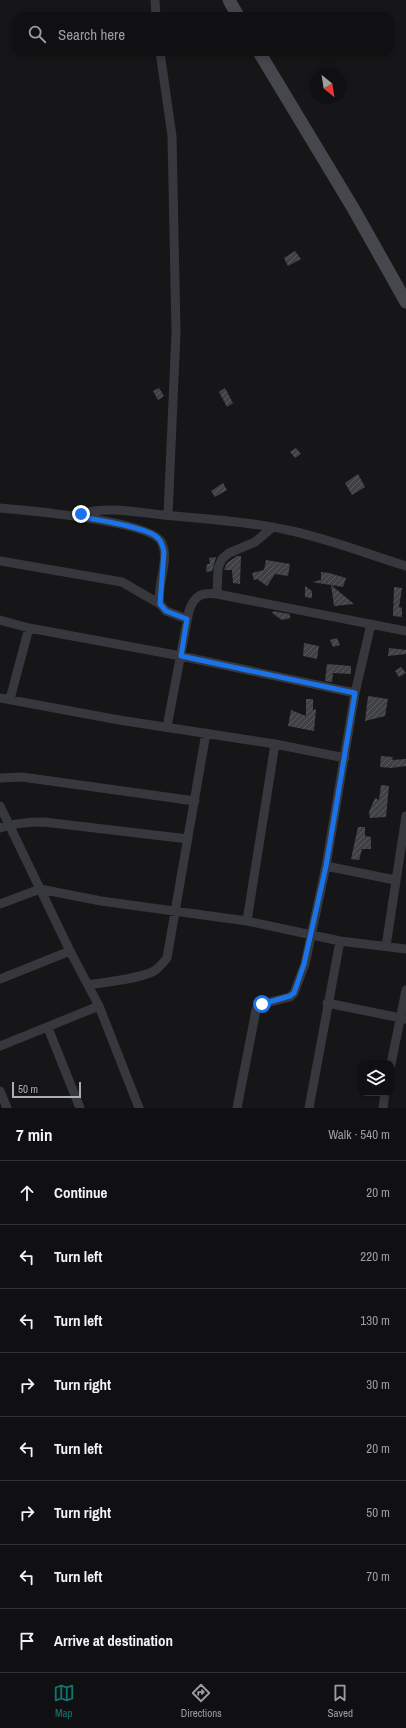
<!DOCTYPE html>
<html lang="en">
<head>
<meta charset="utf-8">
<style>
  body { margin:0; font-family:"Archivo Narrow",sans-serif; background:#19191b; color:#f1f3f6 }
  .controls { position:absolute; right:12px; bottom:12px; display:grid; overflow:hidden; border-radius:8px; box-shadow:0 2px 6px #0003 }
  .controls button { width:36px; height:36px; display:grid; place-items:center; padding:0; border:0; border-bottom:1px solid #303032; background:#101012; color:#f1f3f6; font:20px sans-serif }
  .compass { position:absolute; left:310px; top:68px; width:36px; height:36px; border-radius:50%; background:#101012; box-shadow:0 2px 6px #0003; rotate:150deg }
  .scale { position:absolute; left:12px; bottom:10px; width:69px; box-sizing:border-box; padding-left:4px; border:2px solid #a8adb8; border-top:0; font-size:11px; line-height:14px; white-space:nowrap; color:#a8adb8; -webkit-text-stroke:3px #111113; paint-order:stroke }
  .stop { position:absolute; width:12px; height:12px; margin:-9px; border:3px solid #1a73e8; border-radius:50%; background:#fff }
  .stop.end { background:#1a73e8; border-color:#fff; box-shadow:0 1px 4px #0008 }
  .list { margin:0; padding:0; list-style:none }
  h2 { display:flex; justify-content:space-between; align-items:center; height:52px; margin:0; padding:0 16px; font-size:17px }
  h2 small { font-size:13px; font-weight:400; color:#9c9d9f }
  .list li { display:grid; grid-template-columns:26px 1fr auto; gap:12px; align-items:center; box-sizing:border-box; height:64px; padding:0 16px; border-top:1px solid #303032 }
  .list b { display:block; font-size:15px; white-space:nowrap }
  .list em { font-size:13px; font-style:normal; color:#9c9d9f }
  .icon { flex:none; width:22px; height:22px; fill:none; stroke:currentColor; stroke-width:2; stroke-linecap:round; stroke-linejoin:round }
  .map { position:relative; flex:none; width:406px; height:1108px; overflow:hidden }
  .search { position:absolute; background:#101012; box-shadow:0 2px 6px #0003; left:12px; right:12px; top:12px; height:44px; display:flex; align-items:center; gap:10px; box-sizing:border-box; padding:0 14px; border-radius:12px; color:#9c9d9f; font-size:15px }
  .sheet { height:564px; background:#101012 }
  nav { display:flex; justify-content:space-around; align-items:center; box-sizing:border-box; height:56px; border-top:1px solid #303032; background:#101012; font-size:11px; color:#9c9d9f }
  nav a { display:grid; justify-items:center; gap:2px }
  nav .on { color:#0f766e }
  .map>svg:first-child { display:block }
</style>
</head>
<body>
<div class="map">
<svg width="406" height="1108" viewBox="0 0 406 1108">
  <defs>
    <pattern id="building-hatch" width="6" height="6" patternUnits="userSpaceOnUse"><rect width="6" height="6" fill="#404145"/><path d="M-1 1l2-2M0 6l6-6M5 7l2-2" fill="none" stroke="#595a5e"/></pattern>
  </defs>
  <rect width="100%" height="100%" fill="#161618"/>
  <!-- building -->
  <path fill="url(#building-hatch)" d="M295 251 301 259 288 266 284 258Z
    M159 388 164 396 158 400 153 391Z
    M225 388 233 403 227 407 219 392Z
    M296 448 301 454 295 458 290 452Z
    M358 474 365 487 352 495 345 483Z
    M223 483 227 490 215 497 211 491Z
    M237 556H241L240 584 233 583 232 570H224L227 563Z
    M216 557 212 571 206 572 207 564H210L209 558Z
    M266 560 290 564 288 576 275 574 267 586 257 579 254 580 252 573 264 570Z
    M321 572 329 573 346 578 343 587 331 585 354 604 334 606 331 585 312 582 321 580Z
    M305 586 312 591V598L305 597Z
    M394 587 402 588 399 607 402 608V617L393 616Z
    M273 611 290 614V618L282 620 272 613Z
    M337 638 340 645 333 647 330 640Z
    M304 643 319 646 317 659 303 656Z
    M389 648 406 650V654L388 656Z
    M327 664 351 666V674L333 673 332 682 325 681Z
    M401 667 406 673 399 677 395 671Z
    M368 696 388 699 385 716 365 721Z
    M306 699H313V710L316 709 314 731 288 726 291 710 306 716Z
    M381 756 393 757 392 760 406 759V766L391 768 380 767Z
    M381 785 389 786 386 817 370 818 369 812 375 798 379 800Z
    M358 827H365V836L371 837V849H362L359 860 351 859Z"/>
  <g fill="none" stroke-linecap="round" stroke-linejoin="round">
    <!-- minor -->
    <path stroke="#37383d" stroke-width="9" d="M155 0 156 16
      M160 52 172 136 176 333 168 515
      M0 508C27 511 152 520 162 543 170 562 156 585 160 604
      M76 516C102 505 136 512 163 515 204 519 246 521 287 530 327 538 367 554 406 566
      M0 561 122 582 160 604 166 611 187 619
      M217 594 218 568 222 559 229 553 255 542 273 527
      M0 620 29 628 181 656 355 693
      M0 698 119 720 275 744 345 758
      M10 699 29 628
      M167 727 189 611C194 596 201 592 217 594L406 631
      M0 778 22 777 195 801
      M0 806 70 951 99 1006 139 1108
      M0 828C14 823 29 822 44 822L188 839
      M326 866 395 880
      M0 904 40 889 101 901 247 921 340 941 406 949
      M247 921 275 744
      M386 946 406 816
      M0 979 70 951
      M88 985C105 982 140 979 154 971 159 968 163 963 167 958L206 733
      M327 1003 406 1019
      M48 1028 80 1108
      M0 1046 99 1006
      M391 1064 406 990
      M0 1091 7 1108
      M237 1108 256 1010 262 1004 290 997 294 993 305 964 326 866 355 693 371 624
      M309 1108 340 941
      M383 1108 385 1093"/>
    <!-- secondary -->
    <path stroke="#45474d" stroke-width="13" d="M229 0 238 16
      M259 52 353 208 406 302"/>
  </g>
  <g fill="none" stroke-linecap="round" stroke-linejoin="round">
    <!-- route -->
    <path stroke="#1a73e8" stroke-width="5" d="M81 514 76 516C92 519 148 527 158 538 162 542 163 547 164 552L160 604 166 611 187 619 181 656 355 693 326 866 304 964 294 993 290 996 262 1004"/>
  </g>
</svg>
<div class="controls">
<button><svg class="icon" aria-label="layers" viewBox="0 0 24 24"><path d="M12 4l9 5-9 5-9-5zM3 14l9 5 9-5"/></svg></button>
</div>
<svg class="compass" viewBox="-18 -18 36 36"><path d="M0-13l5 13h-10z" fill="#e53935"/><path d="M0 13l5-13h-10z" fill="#9c9d9f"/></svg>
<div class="scale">50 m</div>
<div class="stop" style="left:262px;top:1004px"></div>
<div class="stop end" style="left:81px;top:514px"></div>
<div class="search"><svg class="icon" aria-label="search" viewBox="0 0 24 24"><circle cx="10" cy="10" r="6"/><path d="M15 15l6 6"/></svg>Search here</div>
</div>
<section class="sheet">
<h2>7 min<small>Walk · 540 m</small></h2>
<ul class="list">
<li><svg class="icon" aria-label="ahead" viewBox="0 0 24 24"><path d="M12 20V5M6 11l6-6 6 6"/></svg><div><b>Continue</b></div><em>20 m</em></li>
<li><svg class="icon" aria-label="left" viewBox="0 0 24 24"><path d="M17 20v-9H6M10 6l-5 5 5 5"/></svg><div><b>Turn left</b></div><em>220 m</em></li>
<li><svg class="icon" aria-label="left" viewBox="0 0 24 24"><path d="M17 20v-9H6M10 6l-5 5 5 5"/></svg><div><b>Turn left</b></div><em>130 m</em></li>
<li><svg class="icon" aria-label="right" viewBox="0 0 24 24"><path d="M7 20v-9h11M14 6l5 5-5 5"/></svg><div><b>Turn right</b></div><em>30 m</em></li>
<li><svg class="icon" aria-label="left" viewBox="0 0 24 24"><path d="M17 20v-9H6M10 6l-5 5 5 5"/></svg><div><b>Turn left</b></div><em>20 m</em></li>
<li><svg class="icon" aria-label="right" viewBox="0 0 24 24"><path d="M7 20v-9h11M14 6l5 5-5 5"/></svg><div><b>Turn right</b></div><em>50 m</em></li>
<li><svg class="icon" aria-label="left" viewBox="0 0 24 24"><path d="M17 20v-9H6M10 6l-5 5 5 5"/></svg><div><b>Turn left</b></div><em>70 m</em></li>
<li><svg class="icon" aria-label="arrive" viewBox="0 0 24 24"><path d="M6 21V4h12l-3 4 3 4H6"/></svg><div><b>Arrive at destination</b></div></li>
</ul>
</section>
<nav>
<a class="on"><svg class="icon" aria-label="map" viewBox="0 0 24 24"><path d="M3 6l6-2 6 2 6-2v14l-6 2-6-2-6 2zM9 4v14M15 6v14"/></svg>Map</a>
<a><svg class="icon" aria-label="directions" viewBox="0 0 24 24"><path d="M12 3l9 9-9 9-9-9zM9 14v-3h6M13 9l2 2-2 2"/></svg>Directions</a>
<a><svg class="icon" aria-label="saved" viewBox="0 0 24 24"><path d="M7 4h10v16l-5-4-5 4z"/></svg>Saved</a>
</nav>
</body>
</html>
